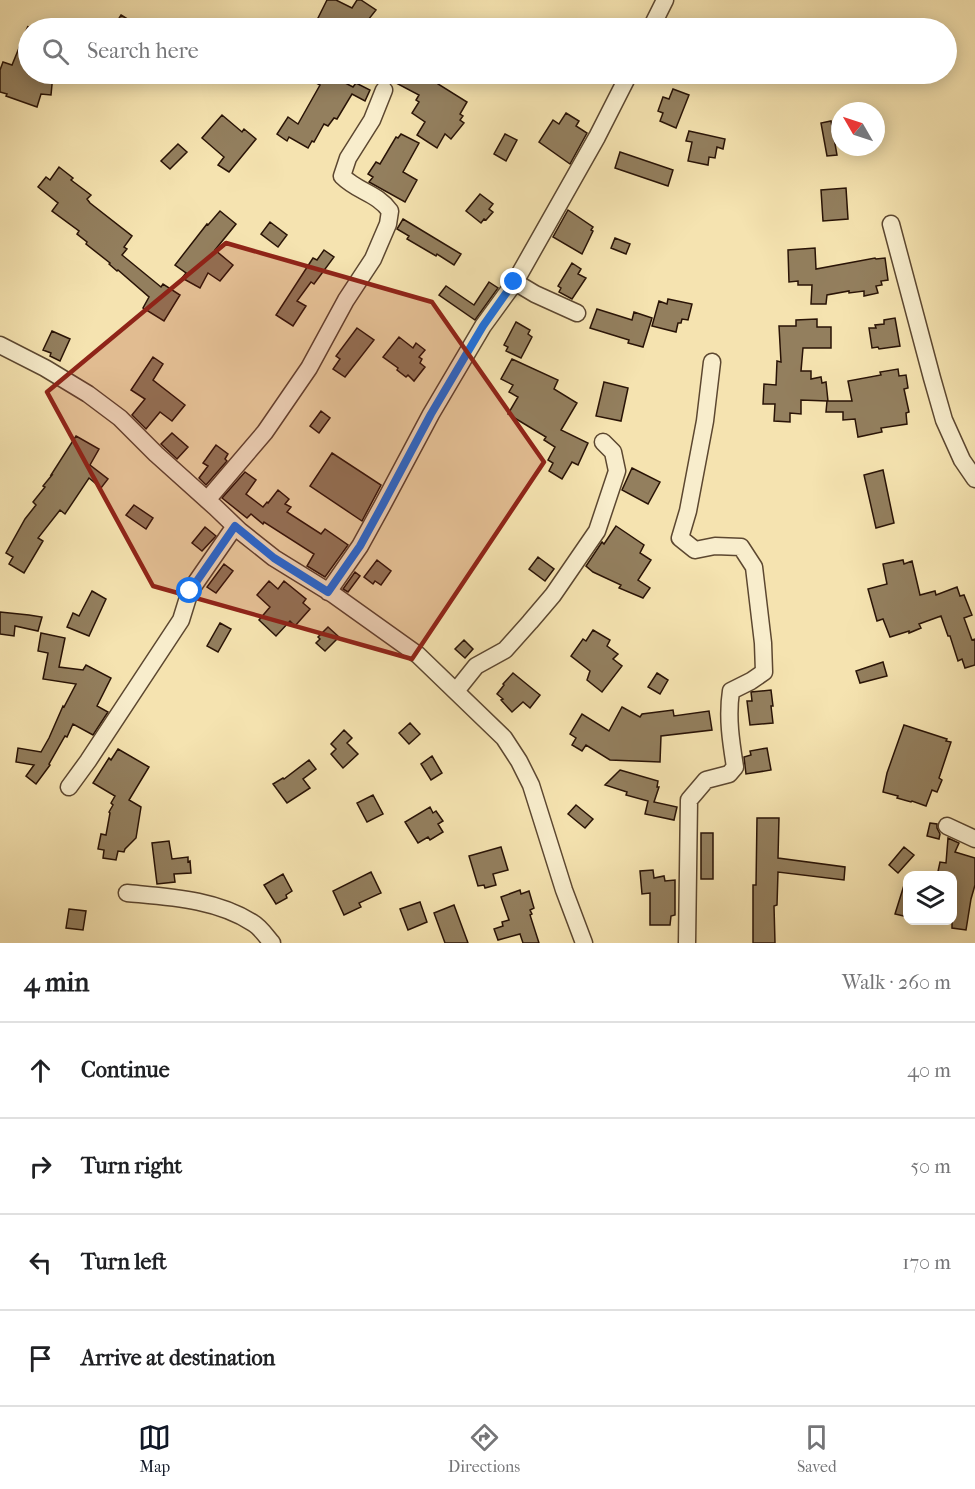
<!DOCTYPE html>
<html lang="en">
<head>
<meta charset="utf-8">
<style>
  body { margin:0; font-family:"IM FELL French Canon",serif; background:#f6f6f6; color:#202124 }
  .controls { position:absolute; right:18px; bottom:18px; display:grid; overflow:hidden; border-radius:12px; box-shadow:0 3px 15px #0003 }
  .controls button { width:54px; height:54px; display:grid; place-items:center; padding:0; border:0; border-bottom:2px solid #e0e0e0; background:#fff; color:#202124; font:30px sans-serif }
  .compass { position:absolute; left:831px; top:102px; width:54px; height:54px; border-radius:50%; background:#fff; box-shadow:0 3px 15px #0003; rotate:309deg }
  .stop { position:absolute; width:18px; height:18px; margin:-14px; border:4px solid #1a73e8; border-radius:50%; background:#fff }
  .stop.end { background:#1a73e8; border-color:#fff; box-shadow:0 2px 6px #0008 }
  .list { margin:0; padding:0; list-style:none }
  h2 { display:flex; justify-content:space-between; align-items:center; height:78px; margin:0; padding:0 24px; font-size:26px }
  h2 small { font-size:20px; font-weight:400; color:#757577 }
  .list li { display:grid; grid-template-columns:39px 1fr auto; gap:18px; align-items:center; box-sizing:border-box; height:96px; padding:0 24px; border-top:2px solid #e0e0e0 }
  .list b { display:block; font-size:22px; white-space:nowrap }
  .list em { font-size:20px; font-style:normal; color:#757577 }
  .icon { flex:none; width:33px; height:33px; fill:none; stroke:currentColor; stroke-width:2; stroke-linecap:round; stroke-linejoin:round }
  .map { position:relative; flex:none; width:975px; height:943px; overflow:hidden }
  .search { position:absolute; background:#fff; box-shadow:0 3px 15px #0003; left:18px; right:18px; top:18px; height:66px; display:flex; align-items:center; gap:15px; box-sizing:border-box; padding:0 21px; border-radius:33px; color:#757577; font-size:22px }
  .sheet { height:462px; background:#fff }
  nav { display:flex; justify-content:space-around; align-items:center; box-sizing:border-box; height:84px; border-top:2px solid #e0e0e0; background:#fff; font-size:16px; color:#757577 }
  nav a { display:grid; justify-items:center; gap:3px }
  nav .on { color:#111827 }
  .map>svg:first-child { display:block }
</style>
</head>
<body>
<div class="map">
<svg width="975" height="943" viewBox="0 0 975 943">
  <rect width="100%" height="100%" fill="#f5e3b0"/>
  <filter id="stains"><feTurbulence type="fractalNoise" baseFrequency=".00333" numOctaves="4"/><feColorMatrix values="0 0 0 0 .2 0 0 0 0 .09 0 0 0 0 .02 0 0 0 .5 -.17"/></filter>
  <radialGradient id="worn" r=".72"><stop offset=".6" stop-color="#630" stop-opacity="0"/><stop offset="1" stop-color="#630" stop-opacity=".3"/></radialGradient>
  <!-- building -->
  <path fill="#937f5e" stroke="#291306" stroke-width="1.5" d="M327 0H336L352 8 357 0H361L376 10 368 20 379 28H313Z
    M121 15 142 28H113Z
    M28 26V74L38 76 53 74 51 95 41 94 37 107 6 96 7 94 0 92V70L3 62 12 65Z
    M300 74H328L353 87 356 83 370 90 365 101 352 94 337 119 334 118 328 126 324 124 314 142 312 141 308 148 289 137 287 141 277 134 288 117 298 124 320 85Z
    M401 74 421 83 425 74H443L438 84 467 102 460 114 463 116 460 120 464 123 451 139 445 134 437 148 417 135 425 122 412 113 419 102 416 100 419 95 396 83Z
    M673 89 689 95 676 128 660 121 663 113 658 111 663 97 669 99Z
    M566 113 579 121 576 126 587 133 570 164 539 142 553 120 559 124Z
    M222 115 242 132 244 129 256 139 229 172 218 165 224 157 202 138Z
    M831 121 837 155 827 156 821 123Z
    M689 131 725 139 723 149 717 147 715 158 709 157 708 165 688 161 692 142 686 141Z
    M401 134 419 143 403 172 417 180 405 202 369 182 373 177 368 174 376 162 380 164 396 137 398 138Z
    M505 134 517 140 506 161 494 154Z
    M178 144 187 152 170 169 161 161Z
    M620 152 673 170 668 186 615 168Z
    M59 167 73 178 71 180 91 195 87 199 90 203 132 236 124 247 127 249 122 255 161 287 163 284 180 295 164 321 143 308 149 297 118 270 117 271 109 264 110 263 86 244 87 242 77 234 79 231 52 211 58 203 38 187 46 177 50 180Z
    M846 188 848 219 823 221 821 190Z
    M480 194 493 204 489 209 493 212 486 220 484 219 481 223 466 211Z
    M568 210 593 227 591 230 593 231 582 254 553 237Z
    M220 211 236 224 215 250 233 265 220 281 208 273 200 288 182 278 186 273 175 265 207 224 208 225Z
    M403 219 461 254 454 265 437 254 436 256 407 239 409 236 397 229Z
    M270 222 287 235 278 247 261 234Z
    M615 238 630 244 626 254 611 248Z
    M815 248 816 269 875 258 876 259 885 258 888 280 881 281 882 285 876 286 878 293 864 296V291L849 293V291L827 295 826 304H811L812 285H798V281L789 282 788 250Z
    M324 250 334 257 314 284 311 282 297 301 306 306 293 326 276 315 313 258 317 260Z
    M572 263 581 269 578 274 586 278 572 299 559 292 561 288 558 286Z
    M489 282 498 288 475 320 439 295 446 286 474 305Z
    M668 299 692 304 688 320 682 319 681 323H678L676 332 652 326 659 301 667 304Z
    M597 309 632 320 634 312 652 318 643 347 628 343 629 340 590 328Z
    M895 318 900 346 879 349 878 347 872 348 869 328H876L875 325 884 324V320Z
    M817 319V327H831V348H803L801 371H811V379L821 377 822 383 826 382 828 401H852L848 381 881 375 880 372 898 369 899 376 906 375 908 388 904 389 909 412 906 413 907 424 881 428 882 432 858 437 855 419 843 420V412H826L827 401 801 400V414L790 413V422L774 421 775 404H763L764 384 776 385 777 361 781 362 779 326H796V320Z
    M516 322 530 330 528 334 532 337 521 358 506 351 508 347 504 345Z
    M357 328 374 340 345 377 333 369 340 359 336 356Z
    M52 331 70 339 60 361 50 356 51 353 43 350Z
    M399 337 413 348 416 343 425 350 419 357 422 359 420 363 425 367 414 381 408 375 406 377 397 370 398 368 383 357Z
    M153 357 163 364 153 380 185 405 172 421 160 412 146 429 132 415 145 399 131 390Z
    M512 359 558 380 554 389 577 403 561 430 588 443 578 465 572 462 562 479 549 471 553 463 548 460 555 447 544 440 546 437 508 414 518 397 509 392 513 385 501 379Z
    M604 382 628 388 621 421 596 416Z
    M321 411 330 418 319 433 310 426Z
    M172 433 188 447 177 459 161 444Z
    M76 436 99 449 90 465 108 479 101 488 89 478 65 514 60 510 38 538 43 541 24 573 9 564 13 557 6 553 25 519 36 505 33 502 45 487 43 486 52 475H51Z
    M216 445 228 454 225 459 227 461 206 485 199 478 208 466 203 463 206 459Z
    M332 453 381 485 362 521 310 486Z
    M632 468 660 482 648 504 622 490Z
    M883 470 894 523 876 528 864 475Z
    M245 472 256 480 246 494 263 507 267 502 268 503 278 490 289 499 285 504 291 507 287 512 321 534 325 529 348 545 325 577 307 566 314 554 264 522 263 524 251 514 247 518 222 498Z
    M134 505 153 518 146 529 126 515Z
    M616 526 644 545 640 553 651 560 638 580 650 588 643 598 619 588 621 585 593 572 586 566 602 542 604 544Z
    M205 527 216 536 202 551 192 543Z
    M538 557 554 569 545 581 529 569Z
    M377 560 391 571 381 585 375 581 373 584 364 577Z
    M903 560 904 564 912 561 920 595 935 591 936 595 957 587 960 596 964 595 972 615 964 618 972 640 975 639V665L965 668 962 659 958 661 950 636H948L941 616 919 624 921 628 909 633V631L890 637 883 619 877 621 868 589 887 584 883 564Z
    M224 564 233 571 216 593 207 587Z
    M355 572 360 576 348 592 343 589Z
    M269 581 278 589 284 581 306 599 303 603 310 609 295 626 290 621 276 636 259 620 270 607 257 595Z
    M92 591 106 599 89 636 67 627 73 613 79 616Z
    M0 612 29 615 42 617 38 631 15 626 14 636 0 634Z
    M220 623 231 629 218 652 207 646Z
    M328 627 339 637 325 651 316 643 320 639 318 637Z
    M593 630 610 640 607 646 618 654 613 659 622 666 602 692 587 680 590 671 571 656 583 639 586 641Z
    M41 633 65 638 59 667 83 670 86 665 111 678 97 706 108 712 93 735 73 724 67 737 65 736 49 764 50 765 36 784 26 776 34 765 16 762 18 748 41 752 49 738 63 706 64 707 76 684 43 679 48 653 38 651Z
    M464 640 473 649 465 658 455 649Z
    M883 662 887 676 860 683 856 671Z
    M513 673 540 695 530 708 523 702 512 712 501 700 503 699 497 694 504 685 503 684Z
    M657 673 668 680 660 694 648 687Z
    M771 690 773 706H771L773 723 750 725 747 701H752L751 692Z
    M622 707 640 717 642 714 673 710 674 716 709 711 712 730 661 736 660 762 610 760 586 745 582 751 572 745 576 738 570 734 582 714 609 731Z
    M410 723 420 734 409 744 399 733Z
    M904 725 947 739 946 741 951 742 939 778 942 780 937 792 932 790 926 806 912 801 911 802 897 798 898 796 883 792 887 773Z
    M344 730 352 738 347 743 358 754 343 768 331 754 336 749 331 744Z
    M767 748 771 770 746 774 744 757 751 755 750 751Z
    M118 749 149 767 129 800 141 807 136 838 125 849 124 852 118 851 116 860 103 858 104 850 98 849 101 834 106 835 110 813 109 812 113 805 111 803 115 796 93 783 109 758 111 760Z
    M432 756 442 773 431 780 421 764Z
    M309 760 316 769 303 779 310 788 287 803 273 784 283 778 284 779Z
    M620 770 658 781 657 787H659L654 802 677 807 674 820 645 814 648 801 626 795 627 792 605 785Z
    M373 795 383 814 367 822 357 803Z
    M576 805 593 819 585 828 568 814Z
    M430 807 433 813 436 811 443 821 438 824 443 832 430 840 428 837 418 843 405 822Z
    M757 818H779L778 858 845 867 844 880 778 872 777 905 774 906 775 943H753V885H756Z
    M930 823 937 824V828L940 834 939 839 927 836Z
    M701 833H713V879H701Z
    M948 838 959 843 955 852 975 858V885L971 899 966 930 952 928V876H937L940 862 946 863Z
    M169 841 172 859 188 857V862L190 861 191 873 174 874 175 882 157 884 152 843Z
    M501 847 508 870 493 874 496 885 485 888 484 885 478 886 469 856Z
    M904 847 914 855 898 873 889 865Z
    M653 870 654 878 664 876 665 881 675 880V915L671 916 670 925H650V893L642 894 640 871Z
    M371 872 381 893 359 903 361 907 344 915 333 891Z
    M283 874 292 891 286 895 287 898 276 904 264 885Z
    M905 882H908V917L895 914Z
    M520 890 521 894 529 891 534 908 530 910 532 914 530 915 539 943H523L520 934 498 940 494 929 503 926 502 922 509 920 501 897Z
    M420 902 427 922 408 930 400 909Z
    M454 905 468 943H445L434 913Z
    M69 909 86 911 83 930 66 928Z"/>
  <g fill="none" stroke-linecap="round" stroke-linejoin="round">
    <defs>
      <path id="minor" d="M651 28 665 0
        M891 224 932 378 944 420 962 460 975 479
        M515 282 535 294 577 313
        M0 345 45 368 88 394 120 418 156 454 215 507 240 531 274 558 334 595 418 655 504 738 519 761 531 785 564 890 584 943
        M207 500 265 432 309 368 346 300 373 259 388 224 390 211C377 193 358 192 342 176L348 158 372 120 384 90
        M328 592 360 546 382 506 431 414 483 326 515 282 597 137 629 74
        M456 691 476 666 505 650 530 622 553 595 597 531 617 471 613 452 603 442
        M69 787 88 761 181 620 190 591 235 526
        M947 826 975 839
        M127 893C169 897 216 899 253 923 260 927 266 936 272 943
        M687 943 689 800 706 780 729 774 735 767C731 742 727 717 731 691L751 681 764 672 763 643 754 567 741 547 715 546 695 550 680 538 688 511 705 421 712 362"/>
    </defs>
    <!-- minor casing -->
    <use href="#minor" stroke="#5c4730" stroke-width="19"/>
    <!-- minor -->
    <use href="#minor" stroke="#f8edcc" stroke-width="16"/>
  </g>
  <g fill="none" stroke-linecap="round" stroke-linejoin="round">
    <!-- route -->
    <path stroke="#1a73e8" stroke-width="8" d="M190 591 235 526 274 558 328 592 360 546 382 506 431 414 483 326 514 282"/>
  </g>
  <!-- marked area -->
  <path fill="#8f2418" fill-opacity="0.2" stroke="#8f2418" stroke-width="4.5" stroke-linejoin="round" d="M226 243 432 302 544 462 412 659 153 586 47 392Z"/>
  <rect width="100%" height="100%" filter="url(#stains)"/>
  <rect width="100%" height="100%" fill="url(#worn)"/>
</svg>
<div class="controls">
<button><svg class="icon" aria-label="layers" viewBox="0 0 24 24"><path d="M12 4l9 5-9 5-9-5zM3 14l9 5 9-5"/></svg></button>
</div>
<svg class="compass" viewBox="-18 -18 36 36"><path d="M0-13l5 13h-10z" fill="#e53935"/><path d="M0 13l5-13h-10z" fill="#757577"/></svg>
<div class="stop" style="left:190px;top:591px"></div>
<div class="stop end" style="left:514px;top:282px"></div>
<div class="search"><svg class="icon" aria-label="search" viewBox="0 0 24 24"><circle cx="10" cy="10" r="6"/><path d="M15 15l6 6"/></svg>Search here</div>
</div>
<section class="sheet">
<h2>4 min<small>Walk · 260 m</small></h2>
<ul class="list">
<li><svg class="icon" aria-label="ahead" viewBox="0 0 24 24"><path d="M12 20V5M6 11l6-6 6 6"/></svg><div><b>Continue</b></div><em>40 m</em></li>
<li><svg class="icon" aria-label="right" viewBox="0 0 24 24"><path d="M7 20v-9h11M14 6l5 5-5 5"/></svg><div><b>Turn right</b></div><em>50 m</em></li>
<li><svg class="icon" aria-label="left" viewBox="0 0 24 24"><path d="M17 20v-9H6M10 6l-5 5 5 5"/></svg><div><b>Turn left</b></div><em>170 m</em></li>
<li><svg class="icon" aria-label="arrive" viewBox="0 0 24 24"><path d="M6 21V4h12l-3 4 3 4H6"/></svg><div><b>Arrive at destination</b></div></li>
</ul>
</section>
<nav>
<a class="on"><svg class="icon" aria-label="map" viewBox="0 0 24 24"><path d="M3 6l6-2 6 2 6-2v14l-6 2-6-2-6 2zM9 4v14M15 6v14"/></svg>Map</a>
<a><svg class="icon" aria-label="directions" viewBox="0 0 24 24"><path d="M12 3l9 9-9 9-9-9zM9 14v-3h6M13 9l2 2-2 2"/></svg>Directions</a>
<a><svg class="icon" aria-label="saved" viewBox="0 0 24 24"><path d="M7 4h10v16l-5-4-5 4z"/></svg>Saved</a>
</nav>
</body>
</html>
